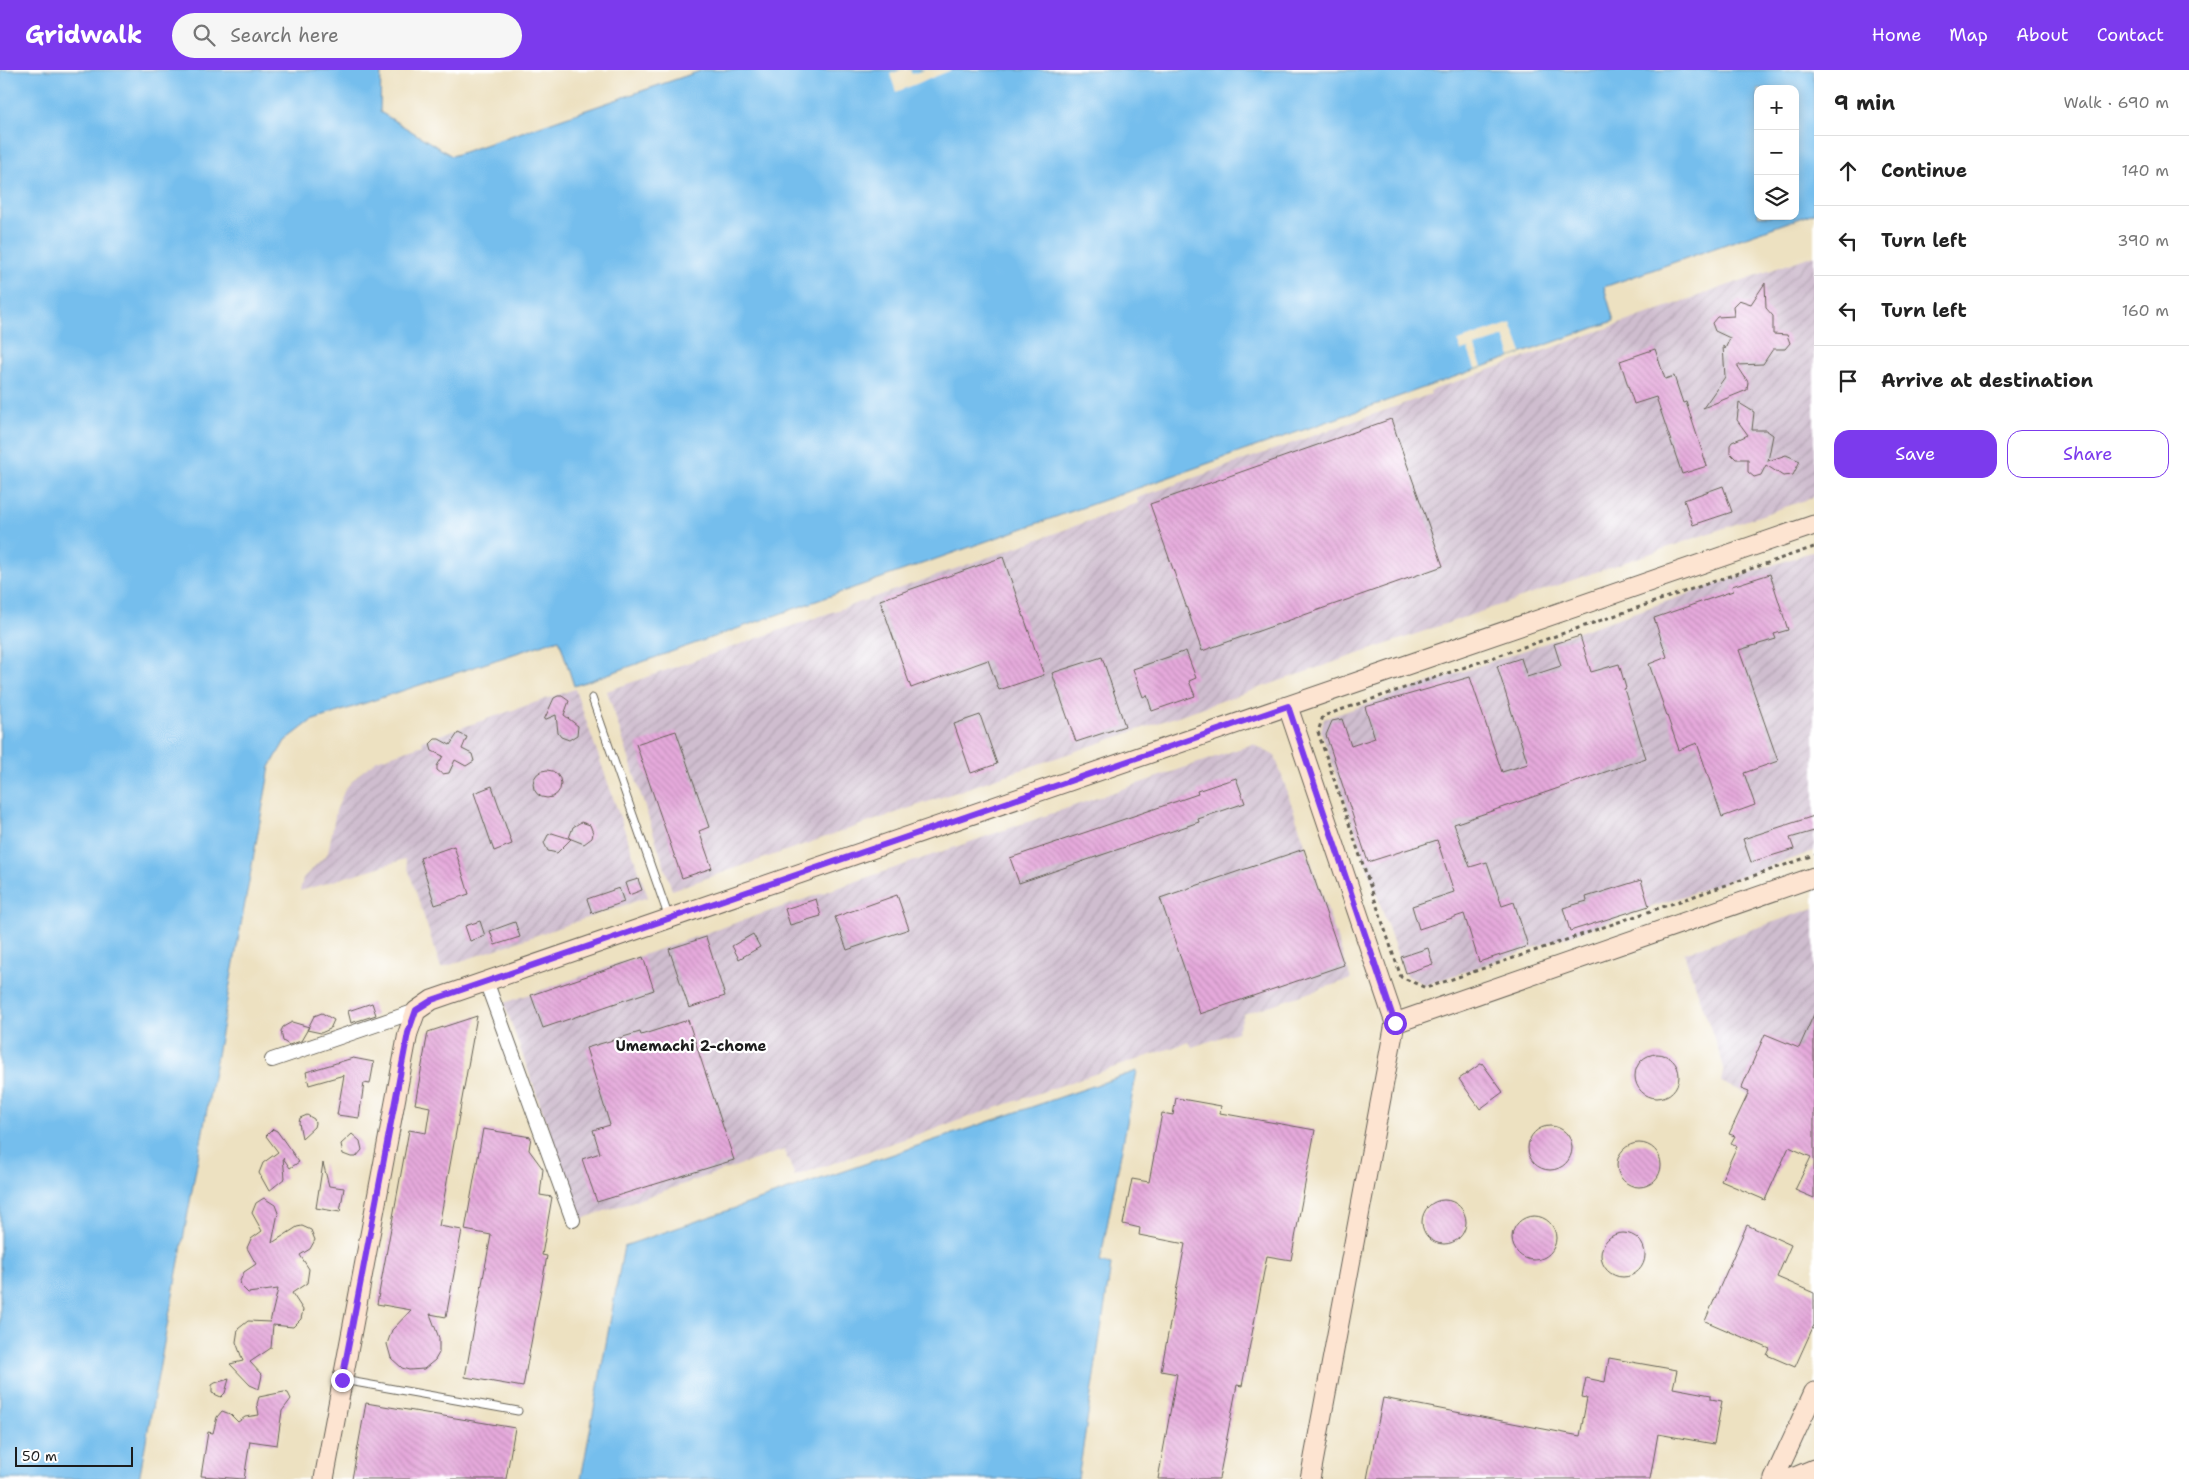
<!DOCTYPE html>
<html lang="en">
<head>
<meta charset="utf-8">
<style>
  body { margin:0; font-family:"Shantell Sans",sans-serif; background:#f6f6f6; color:#222 }
  .controls { position:absolute; right:15px; top:15px; display:grid; overflow:hidden; border-radius:10px; box-shadow:0 2px 12px #0003 }
  .controls button { width:45px; height:45px; display:grid; place-items:center; padding:0; border:0; border-bottom:1px solid #e0e0e0; background:#fff; color:#222; font:25px sans-serif }
  .scale { position:absolute; left:15px; bottom:12px; width:118px; box-sizing:border-box; padding-left:5px; border:2px solid #1c1c1c; border-top:0; font-size:14px; line-height:18px; white-space:nowrap; color:#1c1c1c; -webkit-text-stroke:4px #fff; paint-order:stroke }
  .stop { position:absolute; width:15px; height:15px; margin:-11px; border:4px solid #7c3aed; border-radius:50%; background:#fff }
  .stop.end { background:#7c3aed; border-color:#fff; box-shadow:0 1px 5px #0008 }
  .list { margin:0; padding:0; list-style:none }
  h2 { display:flex; justify-content:space-between; align-items:center; height:65px; margin:0; padding:0 20px; font-size:21px }
  h2 small { font-size:16px; font-weight:400; color:#767676 }
  .list li { display:grid; grid-template-columns:32px 1fr auto; gap:15px; align-items:center; box-sizing:border-box; height:70px; padding:0 20px; border-top:1px solid #e0e0e0 }
  .list b { display:block; font-size:19px; white-space:nowrap }
  .list em { font-size:16px; font-style:normal; color:#767676 }
  .actions { display:flex; gap:10px; padding:15px 20px }
  .actions a { flex:1; padding:11px 0; border:1px solid #7c3aed; border-radius:15px; text-align:center; font-size:18px; color:#7c3aed }
  .actions .main { background:#7c3aed; color:#fff }
  .icon { flex:none; width:28px; height:28px; fill:none; stroke:currentColor; stroke-width:2; stroke-linecap:round; stroke-linejoin:round }
  .map { position:relative; flex:none; width:1814px; height:1409px; overflow:hidden }
  header { display:flex; align-items:center; gap:30px; box-sizing:border-box; height:70px; padding:0 25px; background:#7c3aed; color:#fff }
  header strong { font-size:24px }
  nav { display:flex; gap:28px; margin-inline-start:auto; font-size:18px }
  .search { width:350px; height:45px; background:#f6f6f6; display:flex; align-items:center; gap:12px; box-sizing:border-box; padding:0 18px; border-radius:28px; color:#767676; font-size:19px }
  main { display:flex }
  aside { flex:1; background:#fff }
  .map>svg:first-child { display:block }
</style>
</head>
<body>
<header>
<strong>Gridwalk</strong>
<div class="search"><svg class="icon" aria-label="search" viewBox="0 0 24 24"><circle cx="10" cy="10" r="6"/><path d="M15 15l6 6"/></svg>Search here</div>
<nav><a>Home</a><a>Map</a><a>About</a><a>Contact</a></nav>
</header>
<main>
<div class="map">
<svg width="1814" height="1409" viewBox="0 0 1814 1409">
  <defs>
    <pattern id="industrial-furrows" width="10" height="10" patternUnits="userSpaceOnUse" patternTransform="scale(1.25)"><rect width="10" height="10" fill="#cfbdcf"/><path d="M-1 1l2-2M0 10L10 0M9 11l2-2" fill="none" stroke="#b1a2b1"/></pattern>
    <pattern id="building-back-hatch" width="6" height="6" patternUnits="userSpaceOnUse" patternTransform="scale(1.25)"><rect width="6" height="6" fill="#e5a9db"/><path d="M-1 5l2 2M0 0l6 6M5-1l2 2" fill="none" stroke="#c491bb"/></pattern>
  </defs>
  <rect width="100%" height="100%" fill="#fff"/>
  <filter id="ink" filterUnits="userSpaceOnUse"><feTurbulence type="fractalNoise" baseFrequency=".02" numOctaves="2"/><feDisplacementMap in="SourceGraphic" scale="10" xChannelSelector="R" yChannelSelector="G"/><feConvolveMatrix kernelMatrix="1 2 1 2 8 2 1 2 1" color-interpolation-filters="sRGB"/></filter>
  <filter id="wash" filterUnits="userSpaceOnUse"><feTurbulence type="fractalNoise" baseFrequency=".0096" numOctaves="4" result="noise"/><feDisplacementMap in="SourceGraphic" scale="20" xChannelSelector="R" yChannelSelector="G"/><feGaussianBlur stdDeviation="1.12" result="paint"/><feColorMatrix in="noise" values="0 0 0 0 0 0 0 0 0 0 0 0 0 0 0 0 0 1.4 0 .05"/><feComposite in="paint" operator="in"/></filter>
  <g filter="url(#wash)">
    <rect width="100%" height="100%" fill="#ede1c1"/>
    <!-- industrial -->
    <path fill="url(#industrial-furrows)" d="M1814 185V427L672 820 607 621 1009 480 1138 433 1137 428 1431 324 1430 321Z
      M1814 481V781L1426 915 1404 904 1321 661 1324 649Z
      M575 619 648 827 441 898 405 789 300 821 303 808 328 783 336 741 345 719 359 704 377 690 423 675 422 671Z
      M1253 674 1275 686 1351 909 1244 944 1237 962 1192 977 1189 972 795 1106 784 1080 581 1149 504 933Z
      M1814 838V1053L1721 1012 1724 997 1684 883Z"/>
    <!-- water -->
    <path fill="#74beed" stroke="#486d84" fill-rule="evenodd" d="M0 0H381L380 42 452 86 703 0H1814V143L1604 217 1614 251 574 616 559 569 311 651 285 671 270 697 139 1409H0ZM1758 19H1795V146H1758Z
      M1137 1001 1100 1192 1111 1195 1078 1409H581L624 1176Z"/>
    <!-- pier -->
    <path fill="#ede1c1" d="M901 0H910L912 4 924 0H952L896 22 890 4Z
      M1511 253 1522 283 1511 287 1504 267 1475 277 1482 297 1475 299 1468 279 1461 281 1458 271Z"/>
    <g id="blocks">
      <!-- building -->
      <path fill="url(#building-back-hatch)" d="M1765 213 1766 238 1773 246V264L1787 265 1790 273 1785 279H1773L1763 294 1737 295 1748 312 1747 320 1703 338 1725 307 1723 276 1725 279 1730 268 1715 261 1712 253 1717 247 1734 246 1733 236 1739 230 1751 234Z
        M1655 279 1665 309 1674 306 1683 333 1686 332 1707 396 1682 404 1656 327 1634 334 1620 291Z
        M1739 333 1754 342 1752 360H1766L1773 365 1768 391 1786 385 1800 391 1793 405 1783 406 1766 395 1761 405 1754 407 1748 402V389H1736L1730 383V375L1732 372 1748 365 1737 350Z
        M1391 349 1443 496 1202 581 1150 434Z
        M1723 416 1732 442 1693 455 1684 430Z
        M1003 487 1044 605 999 620 988 590 911 618 880 530Z
        M1770 504 1788 560 1774 564 1776 569 1739 580 1778 691 1744 703 1755 735 1722 747 1697 673 1679 680 1649 594 1667 587 1654 548 1733 521 1732 516Z
        M1580 566 1591 602 1619 594 1626 618 1624 619 1646 688 1454 754 1470 797 1487 792 1502 836 1514 832 1528 876 1479 892 1464 844 1419 859 1412 836 1454 822 1437 770 1368 792 1326 665 1332 651 1342 649 1351 676 1375 668 1365 637 1470 607 1502 702 1528 694 1497 596 1521 588 1527 607 1561 596 1554 574Z
        M1186 581 1196 608 1189 611 1195 626 1152 641 1147 625 1143 627 1133 599Z
        M1102 587 1125 656 1076 672 1052 603Z
        M558 626H562L569 631 564 645 578 656 577 665 569 670 561 667 558 663 556 645 544 650 554 628Z
        M980 645 997 694 971 703 954 654Z
        M676 661 709 757 699 761 712 798 682 808 636 674Z
        M458 663 467 667 462 679 472 684 474 691 466 696 455 690 449 703 442 704 437 700V696L443 686 432 681 430 674 435 669H439L450 675Z
        M533 714a14 14 0 1 1 28 0a14 14 0 1 1-28 0Z
        M1236 708 1245 733 1198 749 1199 752 1019 813 1010 788 1198 724 1197 721Z
        M492 716 512 774 494 781 474 723Z
        M1814 746V761L1790 768 1794 779 1751 792 1743 769Z
        M581 752 590 755 593 763 592 768 584 774 569 768 573 757Z
        M552 763 571 769 557 783 548 781 544 773 548 765Z
        M454 776 469 824 435 835 420 788Z
        M1304 779 1344 895 1200 944 1160 828Z
        M638 809 642 820 629 825 625 813Z
        M1641 810 1649 836 1570 861 1563 838 1587 831 1586 827Z
        M619 818 624 832 592 843 587 829Z
        M897 825 909 859 847 880 835 847Z
        M816 829 821 846 790 855 785 839Z
        M480 851 485 866 470 871 465 856Z
        M515 852 520 867 495 875 490 861Z
        M753 864 760 877 739 889 732 876Z
        M706 867 725 926 689 938 669 879Z
        M1428 878 1433 894 1406 903 1401 887Z
        M643 887 654 920 543 958 531 925Z
        M372 933 376 945 351 953 348 941Z
        M322 943 334 950 330 959 321 963 307 960 314 946Z
        M1814 944V1128L1795 1120 1811 1087 1789 1077 1765 1130 1721 1111 1737 1076 1731 1073 1735 1066 1729 1064 1749 1022 1741 1019 1765 964 1799 978Z
        M477 946 439 1156 462 1160 446 1247 430 1244 439 1268V1283L435 1290 424 1299 409 1300 402 1298 391 1288 387 1274 392 1260 411 1240 377 1234 409 1060 426 1063 430 1037 415 1034 428 962Z
        M688 950 734 1090 597 1132 582 1089 600 1083 593 1060 610 1055 586 978 640 962 641 965Z
        M292 952 309 957 301 971 289 975 283 971 281 961 283 957Z
        M1635 1006a22 22 0 1 1 44 0a22 22 0 1 1-44 0Z
        M353 988 374 992 370 1014 364 1013 359 1048 337 1045 344 1005 309 1015 306 1002Z
        M1482 993 1503 1022 1480 1039 1459 1009Z
        M1176 1028 1221 1036 1220 1043 1315 1060 1291 1190 1267 1186 1242 1316 1237 1315 1219 1409H1158L1177 1304 1161 1301 1185 1174 1139 1165 1140 1158 1123 1154 1132 1109 1149 1112 1162 1043 1173 1045Z
        M307 1045 314 1049 315 1053 314 1057 302 1068 299 1053 300 1048Z
        M1528 1078a22 22 0 1 1 44 0a22 22 0 1 1-44 0Z
        M273 1059 277 1061 299 1092 290 1098 283 1088 285 1108 269 1121 259 1103 263 1093 278 1082 266 1066Z
        M483 1059 531 1067 529 1080 543 1099 540 1125 552 1127 542 1185 547 1186 523 1317 465 1307 491 1165 465 1160Z
        M352 1064 360 1071 362 1080 356 1087H351L343 1084 341 1074Z
        M1617 1095a22 22 0 1 1 44 0a22 22 0 1 1-44 0Z
        M323 1093 329 1116 344 1118 340 1142 316 1138Z
        M264 1128 275 1135 278 1143 272 1173 297 1157 302 1156 311 1160 315 1170 310 1179 300 1185 309 1199 307 1213 292 1223 303 1240 301 1249 293 1257 273 1255 271 1278 250 1292 262 1305 259 1319 250 1315 230 1294 243 1291 236 1272 238 1259 248 1251 270 1252 278 1219 248 1223 241 1216 240 1211 244 1202 256 1194 247 1178 251 1169 262 1161 252 1143 256 1133Z
        M1422 1152a22 22 0 1 1 44 0a22 22 0 1 1-44 0Z
        M1512 1168a22 22 0 1 1 44 0a22 22 0 1 1-44 0Z
        M1747 1155 1791 1175 1777 1207 1814 1223V1255L1795 1297 1767 1285 1770 1279 1705 1251Z
        M1601 1185a22 22 0 1 1 44 0a22 22 0 1 1-44 0Z
        M1609 1288 1677 1300 1673 1318 1711 1325V1329L1722 1331 1714 1374 1658 1364 1650 1409H1367L1383 1328 1580 1366 1587 1328 1582 1327 1586 1308 1605 1312Z
        M229 1309 225 1323 221 1327 212 1323V1315L215 1313Z
        M284 1322 288 1323 291 1329 282 1341 277 1375 250 1371 244 1409 201 1406 208 1362 213 1363 217 1347 222 1341 230 1344 238 1352 245 1347 259 1345 257 1334 259 1327Z
        M366 1333 515 1358 506 1409H352Z"/>
    </g>
  </g>
  <g filter="url(#ink)">
    <use href="#blocks" fill-opacity="0" stroke="#656156" stroke-width="1"/>
    <g fill="none" stroke-linecap="round" stroke-linejoin="round">
      <defs>
        <path id="lane" d="M592 628 669 848
          M343 1310 518 1341"/>
        <path id="street" d="M486 911 573 1150
          M272 990 416 941"/>
        <path id="secondary" d="M1288 637 1395 953 1310 1409
          M1395 953 1814 807
          M324 1409 408 963 416 941 432 930 1814 455
          M1774 1409 1814 1322
          M1790 1409 1814 1399"/>
      </defs>
      <!-- lane casing -->
      <use href="#lane" stroke="#656156" stroke-width="9"/>
      <!-- street casing -->
      <use href="#street" stroke="#656156" stroke-width="16"/>
      <!-- secondary casing -->
      <use href="#secondary" stroke="#656156" stroke-width="21"/>
      <!-- path -->
      <path stroke="#656156" stroke-width="3" stroke-dasharray="4 4" stroke-linecap="butt" d="M1814 477 1323 646 1318 662 1401 907 1426 918 1814 785"/>
      <!-- lane -->
      <use href="#lane" stroke="#fff" stroke-width="7"/>
      <!-- street -->
      <use href="#street" stroke="#fff" stroke-width="14"/>
      <!-- secondary -->
      <use href="#secondary" stroke="#fde4d1" stroke-width="19"/>
    </g>
  </g>
  <g fill="none" stroke-linecap="round" stroke-linejoin="round" filter="url(#ink)">
    <!-- route -->
    <path stroke="#7c3aed" stroke-width="6" d="M342 1310 408 963 416 940 432 930 1288 636 1395 953"/>
  </g>
  <g text-anchor="middle" dominant-baseline="central" stroke-width="4.5" stroke-linejoin="round" paint-order="stroke">
    <!-- neighbourhood labels -->
    <g font-size="15" font-weight="bold" fill="#1c1c1c" stroke="#fff">
      <text x="691" y="976">Umemachi 2-chome</text>
    </g>
  </g>
</svg>
<div class="controls">
<button>+</button>
<button>−</button>
<button><svg class="icon" aria-label="layers" viewBox="0 0 24 24"><path d="M12 4l9 5-9 5-9-5zM3 14l9 5 9-5"/></svg></button>
</div>
<div class="scale">50 m</div>
<div class="stop" style="left:1395px;top:953px"></div>
<div class="stop end" style="left:342px;top:1310px"></div>
</div>
<aside>
<h2>9 min<small>Walk · 690 m</small></h2>
<ul class="list">
<li><svg class="icon" aria-label="ahead" viewBox="0 0 24 24"><path d="M12 20V5M6 11l6-6 6 6"/></svg><div><b>Continue</b></div><em>140 m</em></li>
<li><svg class="icon" aria-label="left" viewBox="0 0 24 24"><path d="M17 20v-9H6M10 6l-5 5 5 5"/></svg><div><b>Turn left</b></div><em>390 m</em></li>
<li><svg class="icon" aria-label="left" viewBox="0 0 24 24"><path d="M17 20v-9H6M10 6l-5 5 5 5"/></svg><div><b>Turn left</b></div><em>160 m</em></li>
<li><svg class="icon" aria-label="arrive" viewBox="0 0 24 24"><path d="M6 21V4h12l-3 4 3 4H6"/></svg><div><b>Arrive at destination</b></div></li>
</ul>
<div class="actions"><a class="main">Save</a><a>Share</a></div>
</aside>
</main>
</body>
</html>
